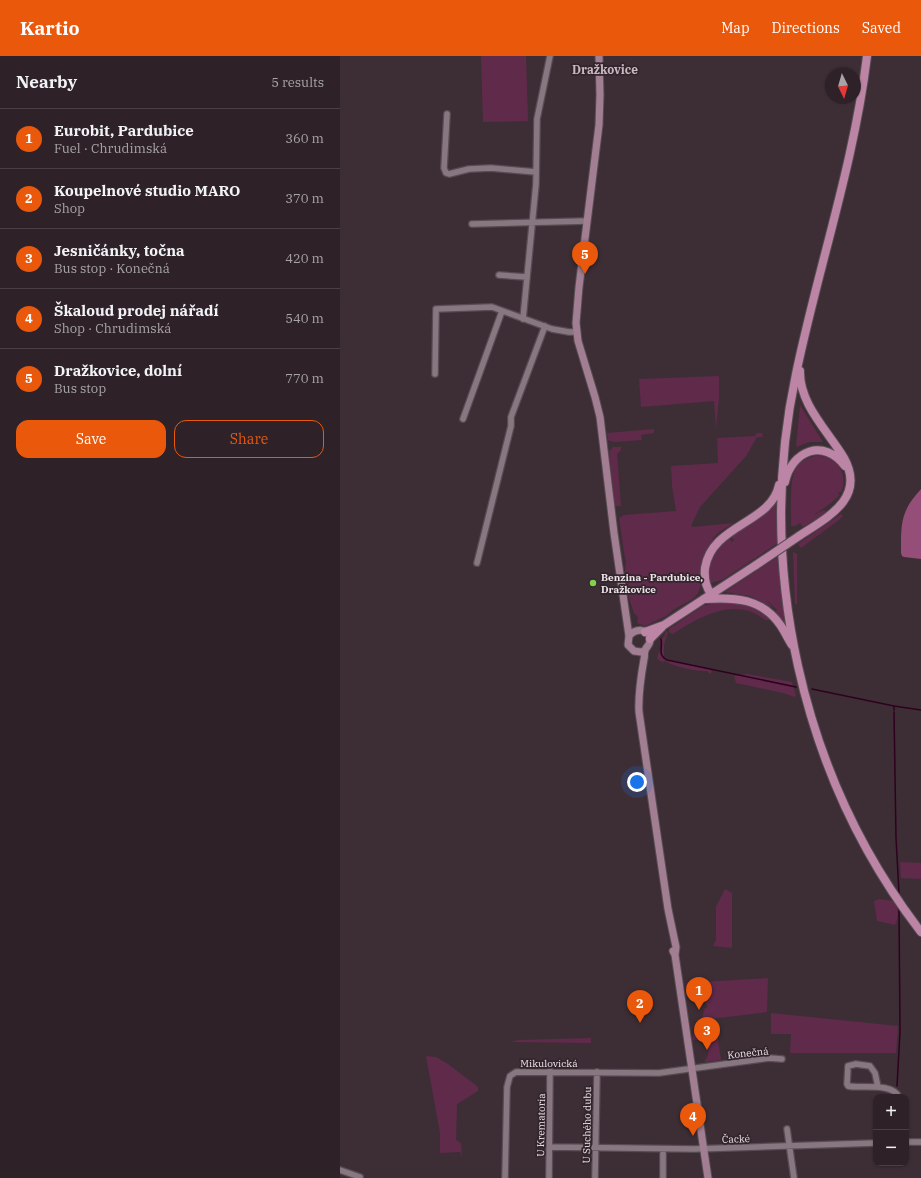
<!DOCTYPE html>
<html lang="en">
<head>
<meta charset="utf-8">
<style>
  body { margin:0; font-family:"IBM Plex Serif",serif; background:#3a2f34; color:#f1f3f6 }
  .controls { position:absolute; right:12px; bottom:12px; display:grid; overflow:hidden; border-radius:8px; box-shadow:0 1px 3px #0004 }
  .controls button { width:36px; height:36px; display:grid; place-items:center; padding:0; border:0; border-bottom:1px solid #493f45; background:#2e2228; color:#f1f3f6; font:20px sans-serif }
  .compass { position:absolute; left:485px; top:12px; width:36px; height:36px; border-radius:50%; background:#2e2228; box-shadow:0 1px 3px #0004; rotate:175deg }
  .you { position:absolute; left:297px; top:726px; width:14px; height:14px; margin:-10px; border:3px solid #fff; border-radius:50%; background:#1a73e8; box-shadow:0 0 0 6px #1a73e833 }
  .badge { display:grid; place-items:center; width:26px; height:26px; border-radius:50%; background:#ea580c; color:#fff; font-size:13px; font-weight:700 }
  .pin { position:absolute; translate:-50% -33px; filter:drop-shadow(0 1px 2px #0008) }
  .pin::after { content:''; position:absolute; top:21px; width:14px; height:12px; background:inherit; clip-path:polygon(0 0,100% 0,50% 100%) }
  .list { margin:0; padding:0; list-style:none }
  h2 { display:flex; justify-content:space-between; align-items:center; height:52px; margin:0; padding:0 16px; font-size:17px }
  h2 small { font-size:13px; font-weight:400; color:#a7a4a8 }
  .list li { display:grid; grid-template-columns:26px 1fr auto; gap:12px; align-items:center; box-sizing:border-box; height:60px; padding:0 16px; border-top:1px solid #493f45 }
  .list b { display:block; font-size:15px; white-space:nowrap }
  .list p { margin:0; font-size:13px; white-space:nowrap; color:#a7a4a8 }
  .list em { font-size:13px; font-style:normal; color:#a7a4a8 }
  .actions { display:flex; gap:8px; padding:12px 16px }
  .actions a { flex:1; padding:9px 0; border:1px solid #ea580c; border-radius:12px; text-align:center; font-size:14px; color:#ea580c }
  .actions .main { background:#ea580c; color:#fff }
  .map { position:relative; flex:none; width:581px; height:1122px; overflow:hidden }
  header { display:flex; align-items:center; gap:24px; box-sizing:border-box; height:56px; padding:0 20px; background:#ea580c; color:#fff }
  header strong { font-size:19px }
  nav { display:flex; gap:22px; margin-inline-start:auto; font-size:14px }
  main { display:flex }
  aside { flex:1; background:#2e2228 }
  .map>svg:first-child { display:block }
</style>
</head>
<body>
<header>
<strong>Kartio</strong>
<nav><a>Map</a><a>Directions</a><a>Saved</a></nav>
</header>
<main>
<aside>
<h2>Nearby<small>5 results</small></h2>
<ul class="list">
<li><span class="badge">1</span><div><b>Eurobit, Pardubice</b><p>Fuel · Chrudimská</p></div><em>360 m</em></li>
<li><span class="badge">2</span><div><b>Koupelnové studio MARO</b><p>Shop</p></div><em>370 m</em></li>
<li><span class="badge">3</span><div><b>Jesničánky, točna</b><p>Bus stop · Konečná</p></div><em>420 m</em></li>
<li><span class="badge">4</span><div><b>Škaloud prodej nářadí</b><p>Shop · Chrudimská</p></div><em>540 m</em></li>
<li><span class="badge">5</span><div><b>Dražkovice, dolní</b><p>Bus stop</p></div><em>770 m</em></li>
</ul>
<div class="actions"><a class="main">Save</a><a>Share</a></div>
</aside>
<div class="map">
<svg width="581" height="1122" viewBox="0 0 581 1122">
  <rect width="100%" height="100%" fill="#3d2e36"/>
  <!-- green -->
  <path fill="#602a4b" d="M141 0H186L188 65 143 66Z
    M379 320V342L376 373 374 345 301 351 299 323Z
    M460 349 483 386H469L456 391Z
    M314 373V377L301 379 302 384 274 386 268 384 267 377Z
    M417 377H422L423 381H417L406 400 360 451 351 470 353 471 394 467 379 476 372 483 374 484C370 491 364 498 362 506 359 516 363 529 358 537 352 547 337 549 330 557L327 558 328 559 305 570 297 567 298 561 294 557 288 539 285 515 286 506 284 496 279 462 284 459 336 455 332 430 331 410 378 407 377 382 415 380Z
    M273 391H281V394L277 398 281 450H275L269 396Z
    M475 400C481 400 487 400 491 403 502 409 507 425 501 436H499L498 438 500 439 491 447 474 459 484 454 486 456 463 471 460 467 455 470H451C452 453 447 417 461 406 465 403 470 402 475 400Z
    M436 446H437L438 487 382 524 371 527C363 511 377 493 389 482L392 486 394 484 391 480 422 460Z
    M501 458 503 460 499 464 461 492 458 488Z
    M453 496 457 498V548H455Z
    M439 500 446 570 435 557 437 554 426 543 433 552 410 540 385 536Z
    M384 545 408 549 430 562V564H425C396 540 360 560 333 578L329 576V573L363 550Z
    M326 575 328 576 324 589V600L322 601 325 603 371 614 372 616 370 618 367 615C357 616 333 610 325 605L322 606 318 604 317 602 319 596 322 594V588L320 584 324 581Z
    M407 618 452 626 456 639 455 641 443 637 396 627 394 620Z
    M560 806 581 807V823L561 822Z
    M385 833 392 837V892L373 890 376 884V851Z
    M539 843 554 845C559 854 559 860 555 869L537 865 534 845Z
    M428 922 427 956 371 963 374 977H377L381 1004 364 1006C369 1000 372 989 362 985 359 984 355 984 352 984L357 966 360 967 365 952H367L364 932 356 933 357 939H355L346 930V927Z
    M431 957 558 970 556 997H450L451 978H431Z
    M251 982V987L171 986 178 984Z
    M86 1000 96 1001 108 1008 138 1031V1035L117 1048 116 1084 121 1087 122 1101 120 1096 100 1097V1077Z"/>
  <!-- forest -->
  <path fill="#944e78" d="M581 433V503L564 501 562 500 561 497C561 468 560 456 581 433Z"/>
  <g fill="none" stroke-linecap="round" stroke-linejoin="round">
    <!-- stream -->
    <path stroke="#2f011f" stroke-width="1.5" d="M321 583C323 591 317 599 327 604L456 631
      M472 633 554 650V654
      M554 650 581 654
      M554 656 556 782 559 837
      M557 1030 560 976 559 850"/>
    <defs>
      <path id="minor" d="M107 58 104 112 106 117 109 118 129 113 151 112 196 116
        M132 168 247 165
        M159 219 187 221
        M183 263 196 128 197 63 210 0
        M95 318 96 253 152 251 212 273 229 276H237
        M123 363 162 255
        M137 507 171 370V361L205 270
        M538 1031 535 1017 530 1010 516 1008 508 1010 507 1028 508 1030C521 1033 552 1026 559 1041
        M447 1073 454 1122
        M566 1086H581
        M210 1091 354 1093 536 1087
        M0 1114 20 1121
        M165 1122 167 1031 170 1020 176 1016 319 1017 429 1002 442 1003
        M209 1122 210 1015
        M255 1122 257 1016
        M323 1122V1093"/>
      <path id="secondary" d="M259 0 260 39 259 69 239 231 236 267 238 285 255 341 260 361 274 477 289 580 288 589 294 595 301 596 305 595
        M289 580C295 573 308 571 310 583 311 588 307 590 305 594 304 596 305 600 304 603 301 620 298 639 299 656L328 853 336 891 335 899
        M333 895 335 899 368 1122"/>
      <path id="primary" d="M527 0C514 108 478 212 456 318 415 510 461 720 581 876
        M445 426C452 394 484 382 505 410
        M459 480C488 461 526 442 504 402 488 375 459 348 460 315
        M371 538C365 530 364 522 365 512 372 468 431 468 439 429
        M364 543C395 541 422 542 441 570 445 576 448 583 452 589
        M305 576 324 569 416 509
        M310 583 322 571"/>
    </defs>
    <!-- minor casing -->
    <use href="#minor" stroke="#584c53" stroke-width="8"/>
    <!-- secondary casing -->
    <use href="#secondary" stroke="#584c53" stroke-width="9"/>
    <!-- primary casing -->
    <use href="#primary" stroke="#584c53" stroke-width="10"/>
    <!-- minor -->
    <use href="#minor" stroke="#887780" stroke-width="5.5"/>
    <!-- secondary -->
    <use href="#secondary" stroke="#a27e92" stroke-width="7"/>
    <!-- primary -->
    <use href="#primary" stroke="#bd85a5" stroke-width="8"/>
    <defs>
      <path id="primary-bridge" d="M416 509 459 480"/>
    </defs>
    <!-- primary-bridge casing -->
    <use href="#primary-bridge" stroke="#584c53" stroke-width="10" stroke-linecap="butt"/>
    <!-- primary-bridge -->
    <use href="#primary-bridge" stroke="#bd85a5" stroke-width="8"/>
  </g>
  <!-- markers -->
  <circle fill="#83d04f" stroke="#32252c" stroke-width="1.5" cx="253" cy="527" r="4"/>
  <g text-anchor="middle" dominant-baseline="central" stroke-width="3.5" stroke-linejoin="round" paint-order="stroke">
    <!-- poi labels -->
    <g font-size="10" font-weight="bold" fill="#eee4e9" stroke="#32252c" text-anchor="start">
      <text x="261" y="521">Benzina - Pardubice,<tspan x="261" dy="12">Dražkovice</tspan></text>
    </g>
    <!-- street labels -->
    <g font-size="10" fill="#eee4e9" stroke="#32252c">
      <text transform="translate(408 997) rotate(-6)">Konečná</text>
      <text x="209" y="1007">Mikulovická</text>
      <text transform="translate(201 1069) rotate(-89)">U Krematoria</text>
      <text transform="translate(247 1069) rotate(-89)">U Suchého dubu</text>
      <text transform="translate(396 1083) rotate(-2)">Čacké</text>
    </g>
    <!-- quarter labels -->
    <g font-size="12" font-weight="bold" fill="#cab8c2" stroke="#32252c">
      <text x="265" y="13">Dražkovice</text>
    </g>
  </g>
</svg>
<div class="controls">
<button>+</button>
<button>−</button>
</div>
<svg class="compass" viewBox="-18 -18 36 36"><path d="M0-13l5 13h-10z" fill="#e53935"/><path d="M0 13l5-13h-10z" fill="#a7a4a8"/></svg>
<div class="you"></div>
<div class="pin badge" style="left:359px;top:954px">1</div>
<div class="pin badge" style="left:300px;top:967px">2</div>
<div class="pin badge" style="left:367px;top:994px">3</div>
<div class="pin badge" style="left:353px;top:1080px">4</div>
<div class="pin badge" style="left:245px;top:218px">5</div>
</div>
</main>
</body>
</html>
